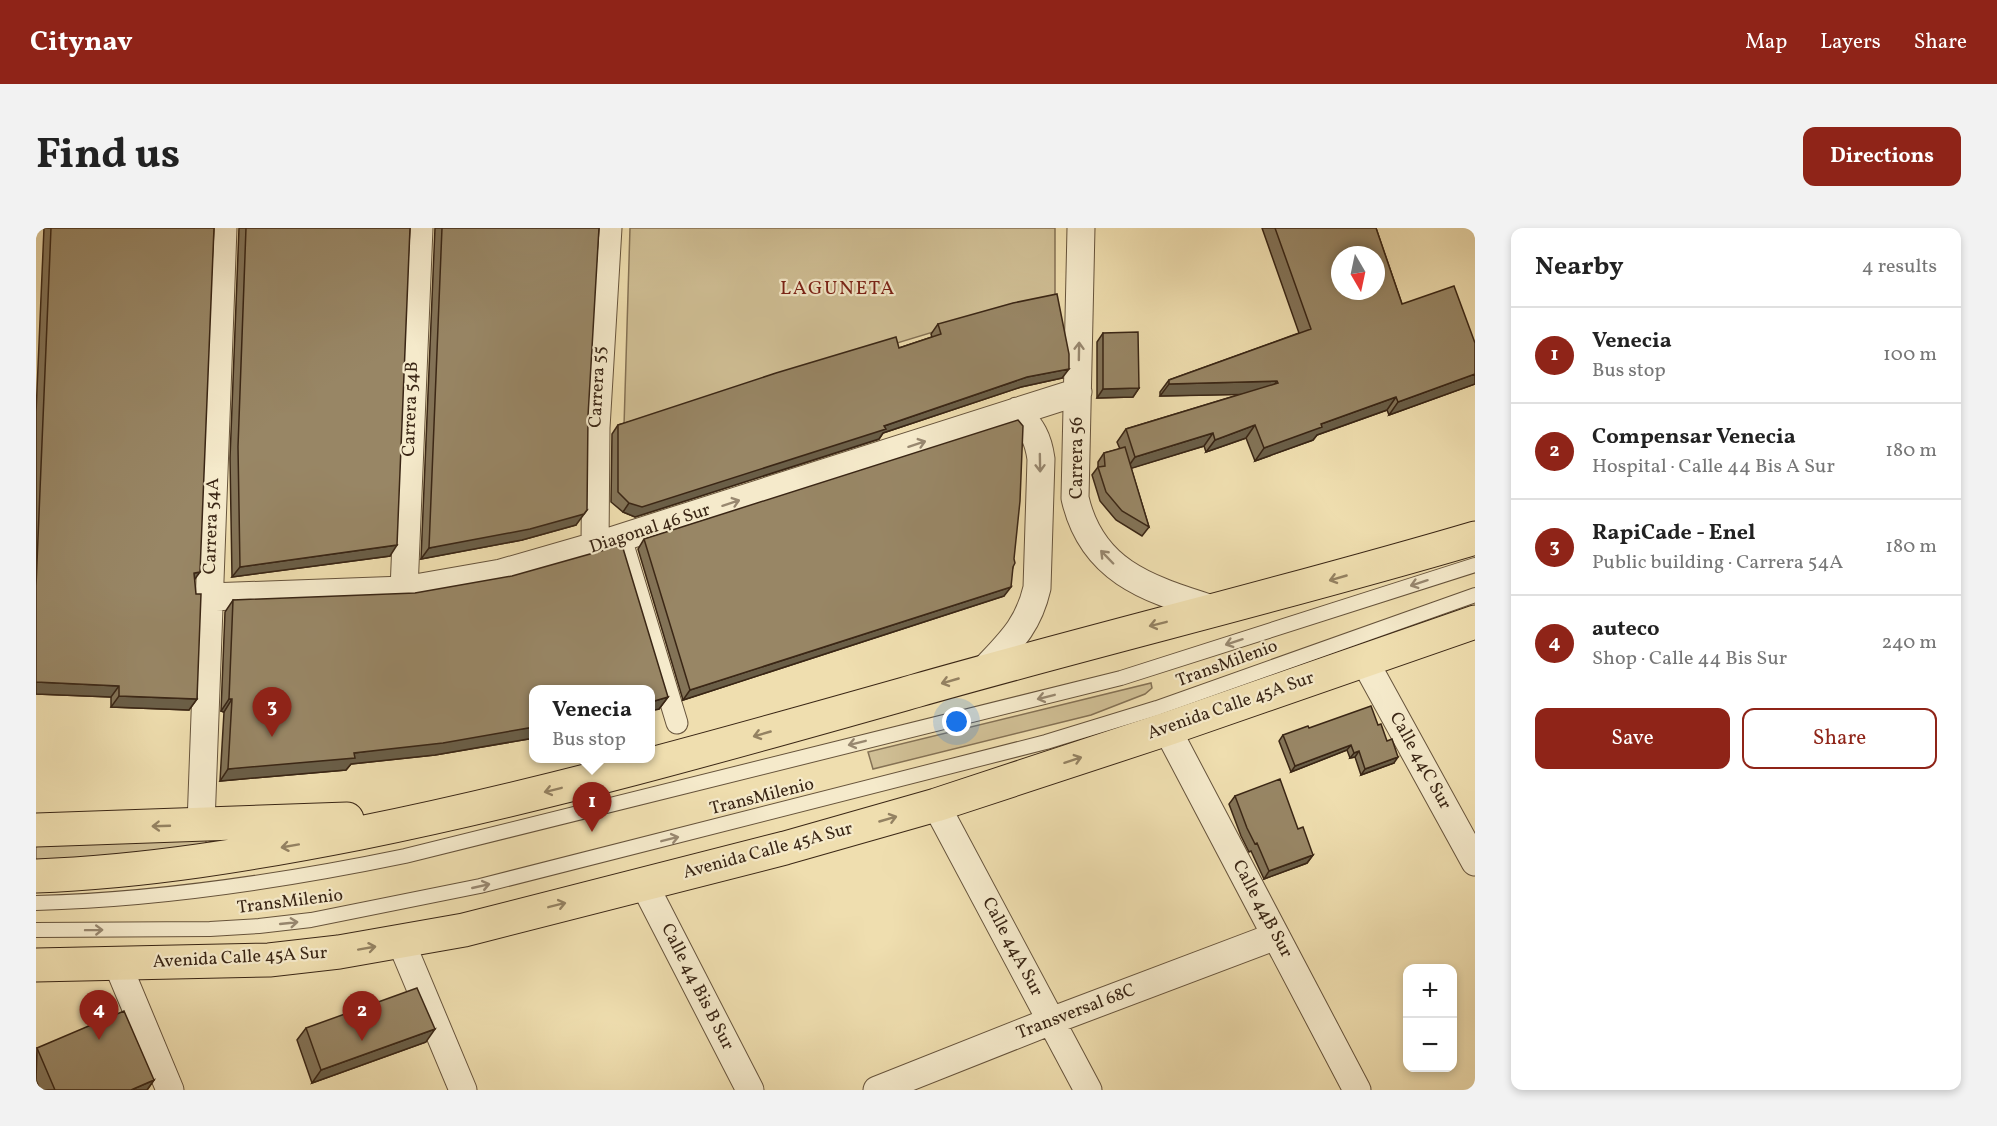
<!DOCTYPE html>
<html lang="en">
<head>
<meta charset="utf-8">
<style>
  body { margin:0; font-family:Vollkorn,serif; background:#f2f2f2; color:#222 }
  .controls { position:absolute; right:18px; bottom:18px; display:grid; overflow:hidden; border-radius:12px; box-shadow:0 3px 9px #0003 }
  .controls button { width:54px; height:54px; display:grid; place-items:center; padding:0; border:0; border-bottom:2px solid #e0e0e0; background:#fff; color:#222; font:30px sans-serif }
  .compass { position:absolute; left:1295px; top:18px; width:54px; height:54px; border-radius:50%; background:#fff; box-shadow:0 3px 9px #0003; rotate:171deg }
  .you { position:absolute; left:921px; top:494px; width:21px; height:21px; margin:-15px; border:4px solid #fff; border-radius:50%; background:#1a73e8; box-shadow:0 0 0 9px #1a73e833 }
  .badge { display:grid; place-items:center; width:39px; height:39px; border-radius:50%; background:#8f2418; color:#fff; font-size:20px; font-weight:700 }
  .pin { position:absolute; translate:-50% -50px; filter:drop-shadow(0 2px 3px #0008) }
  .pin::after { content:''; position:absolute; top:32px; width:21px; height:18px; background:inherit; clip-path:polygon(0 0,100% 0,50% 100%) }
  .popup { position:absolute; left:493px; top:457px; width:126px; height:78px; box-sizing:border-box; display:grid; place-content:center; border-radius:12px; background:#fff; filter:drop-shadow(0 2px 4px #0005); font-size:20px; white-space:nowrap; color:#767676 }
  .popup b { font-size:22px; color:#222 }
  .popup::after { content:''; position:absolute; left:50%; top:100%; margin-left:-12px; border:12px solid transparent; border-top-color:#fff }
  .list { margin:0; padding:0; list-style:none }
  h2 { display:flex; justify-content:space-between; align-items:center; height:78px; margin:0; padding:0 24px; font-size:26px }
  h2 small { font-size:20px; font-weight:400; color:#767676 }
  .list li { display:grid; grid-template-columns:39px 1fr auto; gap:18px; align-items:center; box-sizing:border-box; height:96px; padding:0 24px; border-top:2px solid #e0e0e0 }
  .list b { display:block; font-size:22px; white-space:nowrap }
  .list p { margin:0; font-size:20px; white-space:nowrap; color:#767676 }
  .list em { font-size:20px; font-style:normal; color:#767676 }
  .actions { display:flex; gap:12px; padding:18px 24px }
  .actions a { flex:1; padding:14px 0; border:2px solid #8f2418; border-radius:12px; text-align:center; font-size:21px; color:#8f2418 }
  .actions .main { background:#8f2418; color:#fff }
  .map { position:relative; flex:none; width:1439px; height:862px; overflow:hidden; border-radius:12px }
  header { display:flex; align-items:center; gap:36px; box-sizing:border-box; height:84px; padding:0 30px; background:#8f2418; color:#fff }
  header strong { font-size:28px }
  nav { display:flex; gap:33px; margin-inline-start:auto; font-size:21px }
  .intro { display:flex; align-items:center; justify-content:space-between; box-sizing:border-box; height:144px; padding:0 36px }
  h1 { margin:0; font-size:42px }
  .button { padding:15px 27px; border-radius:12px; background:#8f2418; color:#fff; font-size:21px; font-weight:700 }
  main { display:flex; gap:36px; padding:0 36px }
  aside { flex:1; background:#fff; border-radius:12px; box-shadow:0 3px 9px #0003 }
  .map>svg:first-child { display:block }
</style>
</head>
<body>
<header>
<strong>Citynav</strong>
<nav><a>Map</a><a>Layers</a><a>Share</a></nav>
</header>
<div class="intro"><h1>Find us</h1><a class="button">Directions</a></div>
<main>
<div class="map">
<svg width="1439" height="862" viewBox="0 0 1439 862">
  <rect width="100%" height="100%" fill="#efdeaf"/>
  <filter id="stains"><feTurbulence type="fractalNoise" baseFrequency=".00333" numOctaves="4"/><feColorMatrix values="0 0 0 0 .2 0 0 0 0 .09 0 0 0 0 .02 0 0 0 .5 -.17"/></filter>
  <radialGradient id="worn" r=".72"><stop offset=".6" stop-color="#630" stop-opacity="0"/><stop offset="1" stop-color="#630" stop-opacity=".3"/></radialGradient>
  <!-- green -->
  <path fill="#d0bf95" stroke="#857255" stroke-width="1.5" d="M594 0H1019V67L588 198Z
    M1115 455 1116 460 1109 466 1055 487 837 541 832 524Z
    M170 611V617L0 636V616Z"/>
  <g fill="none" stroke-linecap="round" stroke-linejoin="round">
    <defs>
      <path id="service" d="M0 675C123 672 248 653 369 628L1085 450 1439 337
        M0 702 174 701 223 698 275 692 444 658 1010 514 1121 480 1439 367"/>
      <path id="pedestrian" d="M585 310 641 495"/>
      <path id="minor" d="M1045 0 1039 270C1056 345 1114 361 1179 382
        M559 318 560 200 572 0
        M368 362 383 0
        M173 369 368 362 465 345 559 318 1042 164
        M1328 432 1439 634
        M947 443C973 415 992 399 1001 360L1005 231C1002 209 996 201 981 183
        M1131 501 1321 862
        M900 577 1052 862
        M165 596 187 0
        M608 656 714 862
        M365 714 427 862
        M81 735 134 862
        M841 862 1015 793 1240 708"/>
      <path id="trunk" d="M0 602 311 591
        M0 648C109 644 217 626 324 605 512 567 695 515 879 463 1065 410 1253 365 1439 310
        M0 737 233 732 303 724 428 702 749 620 900 577 1131 501 1439 394"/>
    </defs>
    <!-- service casing -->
    <use href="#service" stroke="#67543c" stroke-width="16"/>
    <!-- pedestrian casing -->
    <use href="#pedestrian" stroke="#67543c" stroke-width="23"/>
    <!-- minor casing -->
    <use href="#minor" stroke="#67543c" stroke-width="29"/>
    <!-- trunk casing -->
    <use href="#trunk" stroke="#3a2615" stroke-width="35"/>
    <!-- service -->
    <use href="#service" stroke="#f5eacb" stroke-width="14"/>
    <!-- pedestrian -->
    <use href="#pedestrian" stroke="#f5eacb" stroke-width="21"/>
    <!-- minor -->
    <use href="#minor" stroke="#f5eacb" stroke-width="27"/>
    <!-- trunk -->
    <use href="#trunk" stroke="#efdeaf" stroke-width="33"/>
  </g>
  <!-- wall -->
  <path fill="#837357" stroke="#3a2615" stroke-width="1.5" d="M8 0H178L158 352 161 471 153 482 75 479V469L0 466V185Z
    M203 0H374L354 328 196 349 194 230Z
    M399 0H563L540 297 486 312 385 331Z
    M1226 0H1340L1366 76 1439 115V156L1353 187 1351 182 1281 207 1277 212 1219 233 1210 210 1170 224 1168 218 1095 240 1113 299 1106 308 1080 292 1064 273 1056 247 1062 239V234L1068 225 1084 221 1081 214 1090 201 1205 166 1124 168V164L1133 152 1263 105Z
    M902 96 1026 150 985 159 847 205 843 211 599 289 587 284 575 274 576 206 582 197 863 120 896 109 895 106Z
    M1067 105 1103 160 1097 169 1061 170V114Z
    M608 311 977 339 968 368 647 472 602 321Z
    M197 372 632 469 623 481 498 462V510L399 527 315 536 310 542 184 553 188 484 185 483 189 384Z
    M1342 497 1358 535 1325 547 1319 529 1314 530 1311 522 1255 544 1243 513 1247 507Z
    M1199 568 1262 601 1277 627 1271 635 1228 651 1215 623 1213 624 1205 608 1193 576Z
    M270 800 390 814 276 855 261 812Z
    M1 820 118 852 111 862H4L0 852Z"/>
  <!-- shaded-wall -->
  <path fill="#6a5e47" stroke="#3a2615" stroke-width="1.5" d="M1033 141 1026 150 985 159 847 205 843 211 599 289 587 284 593 275 848 198 991 149Z
    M1439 146V156L1353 187 1362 174Z
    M1241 153 1232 166 1124 168 1133 156Z
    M1103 160 1097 169 1061 170 1067 161Z
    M1360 169 1351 182 1281 207 1277 212 1219 233 1228 220 1285 196Z
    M1219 197 1210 210 1170 224 1179 212Z
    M1177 205 1168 218 1090 242 1099 229Z
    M551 282 540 297 486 312 385 331 393 320Z
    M361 317 354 328 196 349 204 339Z
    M164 344 156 355 158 345Z
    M975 359 968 368 647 472 654 462Z
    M0 454 83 458 75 469 0 466Z
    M83 468 161 471 153 482 75 479Z
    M632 469 623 481 615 483V474Z
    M193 471H196L188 484 185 483Z
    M498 499V510L399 527 315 536 310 542 184 553 192 541 318 525Z
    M1315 517 1311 522 1255 544 1259 538Z
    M1323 523 1319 529 1314 530 1318 525Z
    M1362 529 1358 535 1325 547 1329 541Z
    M1277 627 1271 635 1228 651 1233 643Z
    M399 801 390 814 276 855 285 842Z
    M118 852 111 862H95Z"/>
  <!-- building -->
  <path fill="#988665" stroke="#3a2615" stroke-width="1.5" fill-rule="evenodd" d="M15 0H178L164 344 158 345 160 366H165L161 471 83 468V458L0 454V358Z
    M210 0H374L361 317 204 339 202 219Z
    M406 0H563L552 188 551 282 548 286 494 301 393 320Z
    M1239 0H1340L1366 76 1418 58 1439 115V146L1362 174 1360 169 1285 196 1286 199 1228 220 1219 197 1179 212 1177 205 1099 229 1090 201 1242 155 1241 153 1133 156V152L1275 101ZM1304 27H1340V63H1304Z
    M1021 66 1033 126V141L991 149 848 198 850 201 606 279 593 275 582 264V197L740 145 860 109 863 120 905 106 902 96 977 75Z
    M1102 104 1103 160 1067 161V105Z
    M982 192 987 198 984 273 978 331 979 335 977 339 975 359 654 462 608 311Z
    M1089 219 1113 299 1086 283 1070 264 1062 239 1069 238 1068 225Z
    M586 317 632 469 615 474V462H498V499L407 515 318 525 319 530 192 541 196 471H193L197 372 379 365 476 348Z
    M1335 478 1342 497 1345 496 1351 513 1356 511 1362 529 1329 541 1323 523 1318 525 1315 517 1259 538 1247 507 1272 498 1273 500Z
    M1244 551 1262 601 1267 599 1277 627 1233 643 1221 615 1219 616 1211 600 1199 568Z
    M381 760 399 801 285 842 270 800Z
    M88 783 118 852 95 862H19L1 820Z"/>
  <!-- one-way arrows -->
  <defs><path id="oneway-shaft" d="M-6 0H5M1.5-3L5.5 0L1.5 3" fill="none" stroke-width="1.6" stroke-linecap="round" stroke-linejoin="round" transform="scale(1.5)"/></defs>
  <g stroke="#988870">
    <use href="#oneway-shaft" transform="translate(1043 123) rotate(-89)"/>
    <use href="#oneway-shaft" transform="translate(881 216) rotate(-18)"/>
    <use href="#oneway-shaft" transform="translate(1004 235) rotate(89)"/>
    <use href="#oneway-shaft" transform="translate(695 275) rotate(-18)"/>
    <use href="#oneway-shaft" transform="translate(1071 329) rotate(-134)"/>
    <use href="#oneway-shaft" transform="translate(1383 355) rotate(162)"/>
    <use href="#oneway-shaft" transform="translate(1198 414) rotate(162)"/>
    <use href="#oneway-shaft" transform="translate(1010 469) rotate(166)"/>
    <use href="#oneway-shaft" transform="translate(821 515) rotate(166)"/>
    <use href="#oneway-shaft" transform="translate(634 611) rotate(-14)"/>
    <use href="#oneway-shaft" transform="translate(445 658) rotate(-13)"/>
    <use href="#oneway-shaft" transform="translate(253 695) rotate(-6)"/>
    <use href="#oneway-shaft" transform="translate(58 702) rotate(-1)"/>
  </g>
  <g stroke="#948262">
    <use href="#oneway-shaft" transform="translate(1302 350) rotate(164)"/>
    <use href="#oneway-shaft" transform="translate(1122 396) rotate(166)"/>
    <use href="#oneway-shaft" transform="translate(914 453) rotate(164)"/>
    <use href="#oneway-shaft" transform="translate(726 506) rotate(164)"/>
    <use href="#oneway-shaft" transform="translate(1037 532) rotate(-18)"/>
    <use href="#oneway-shaft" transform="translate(517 562) rotate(166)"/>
    <use href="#oneway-shaft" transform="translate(852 591) rotate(-16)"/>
    <use href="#oneway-shaft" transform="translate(125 598) rotate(178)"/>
    <use href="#oneway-shaft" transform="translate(254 618) rotate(170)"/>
    <use href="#oneway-shaft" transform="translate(521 677) rotate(-14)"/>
    <use href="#oneway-shaft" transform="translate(331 720) rotate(-10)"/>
  </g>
  <g text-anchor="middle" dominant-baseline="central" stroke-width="4.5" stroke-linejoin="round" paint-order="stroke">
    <!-- street labels -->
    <g font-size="18" fill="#3a2615" stroke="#f5eacb">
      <text transform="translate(562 159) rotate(-87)">Carrera 55</text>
      <text transform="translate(375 181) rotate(-88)">Carrera 54B</text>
      <text transform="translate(1041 230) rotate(-90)">Carrera 56</text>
      <text transform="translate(176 298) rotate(-88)">Carrera 54A</text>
      <text transform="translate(614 301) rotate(-18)">Diagonal 46 Sur</text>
      <text transform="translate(1191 436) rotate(-20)">TransMilenio</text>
      <text transform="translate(1195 478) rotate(-19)">Avenida Calle 45A Sur</text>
      <text transform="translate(1384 533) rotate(61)">Calle 44C Sur</text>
      <text transform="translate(726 569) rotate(-14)">TransMilenio</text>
      <text transform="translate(732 623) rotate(-15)">Avenida Calle 45A Sur</text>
      <text transform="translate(254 674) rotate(-7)">TransMilenio</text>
      <text transform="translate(1226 681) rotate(62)">Calle 44B Sur</text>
      <text transform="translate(976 719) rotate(62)">Calle 44A Sur</text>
      <text transform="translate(204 730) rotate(-3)">Avenida Calle 45A Sur</text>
      <text transform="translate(661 759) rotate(63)">Calle 44 Bis B Sur</text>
      <text transform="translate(1040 784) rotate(-21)">Transversal 68C</text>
    </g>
    <!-- neighbourhood labels -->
    <g font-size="20" letter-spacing="1.5" fill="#7a1f14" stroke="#f5eacb">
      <text x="802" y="61">LAGUNETA</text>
    </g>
  </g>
  <rect width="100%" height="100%" filter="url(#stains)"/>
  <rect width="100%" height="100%" fill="url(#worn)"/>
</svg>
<div class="controls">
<button>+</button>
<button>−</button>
</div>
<svg class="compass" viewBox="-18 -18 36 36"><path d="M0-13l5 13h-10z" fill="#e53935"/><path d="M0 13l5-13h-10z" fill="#767676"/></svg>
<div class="you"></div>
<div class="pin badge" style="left:556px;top:604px">1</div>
<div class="popup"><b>Venecia</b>Bus stop</div>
<div class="pin badge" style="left:326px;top:813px">2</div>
<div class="pin badge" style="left:236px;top:509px">3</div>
<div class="pin badge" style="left:63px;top:812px">4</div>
</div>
<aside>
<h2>Nearby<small>4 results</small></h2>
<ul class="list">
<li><span class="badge">1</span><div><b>Venecia</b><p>Bus stop</p></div><em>100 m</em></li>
<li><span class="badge">2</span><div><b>Compensar Venecia</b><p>Hospital · Calle 44 Bis A Sur</p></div><em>180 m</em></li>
<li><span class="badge">3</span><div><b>RapiCade - Enel</b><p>Public building · Carrera 54A</p></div><em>180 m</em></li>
<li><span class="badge">4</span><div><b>auteco</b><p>Shop · Calle 44 Bis Sur</p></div><em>240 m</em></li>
</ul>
<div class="actions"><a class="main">Save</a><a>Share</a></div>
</aside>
</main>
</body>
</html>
